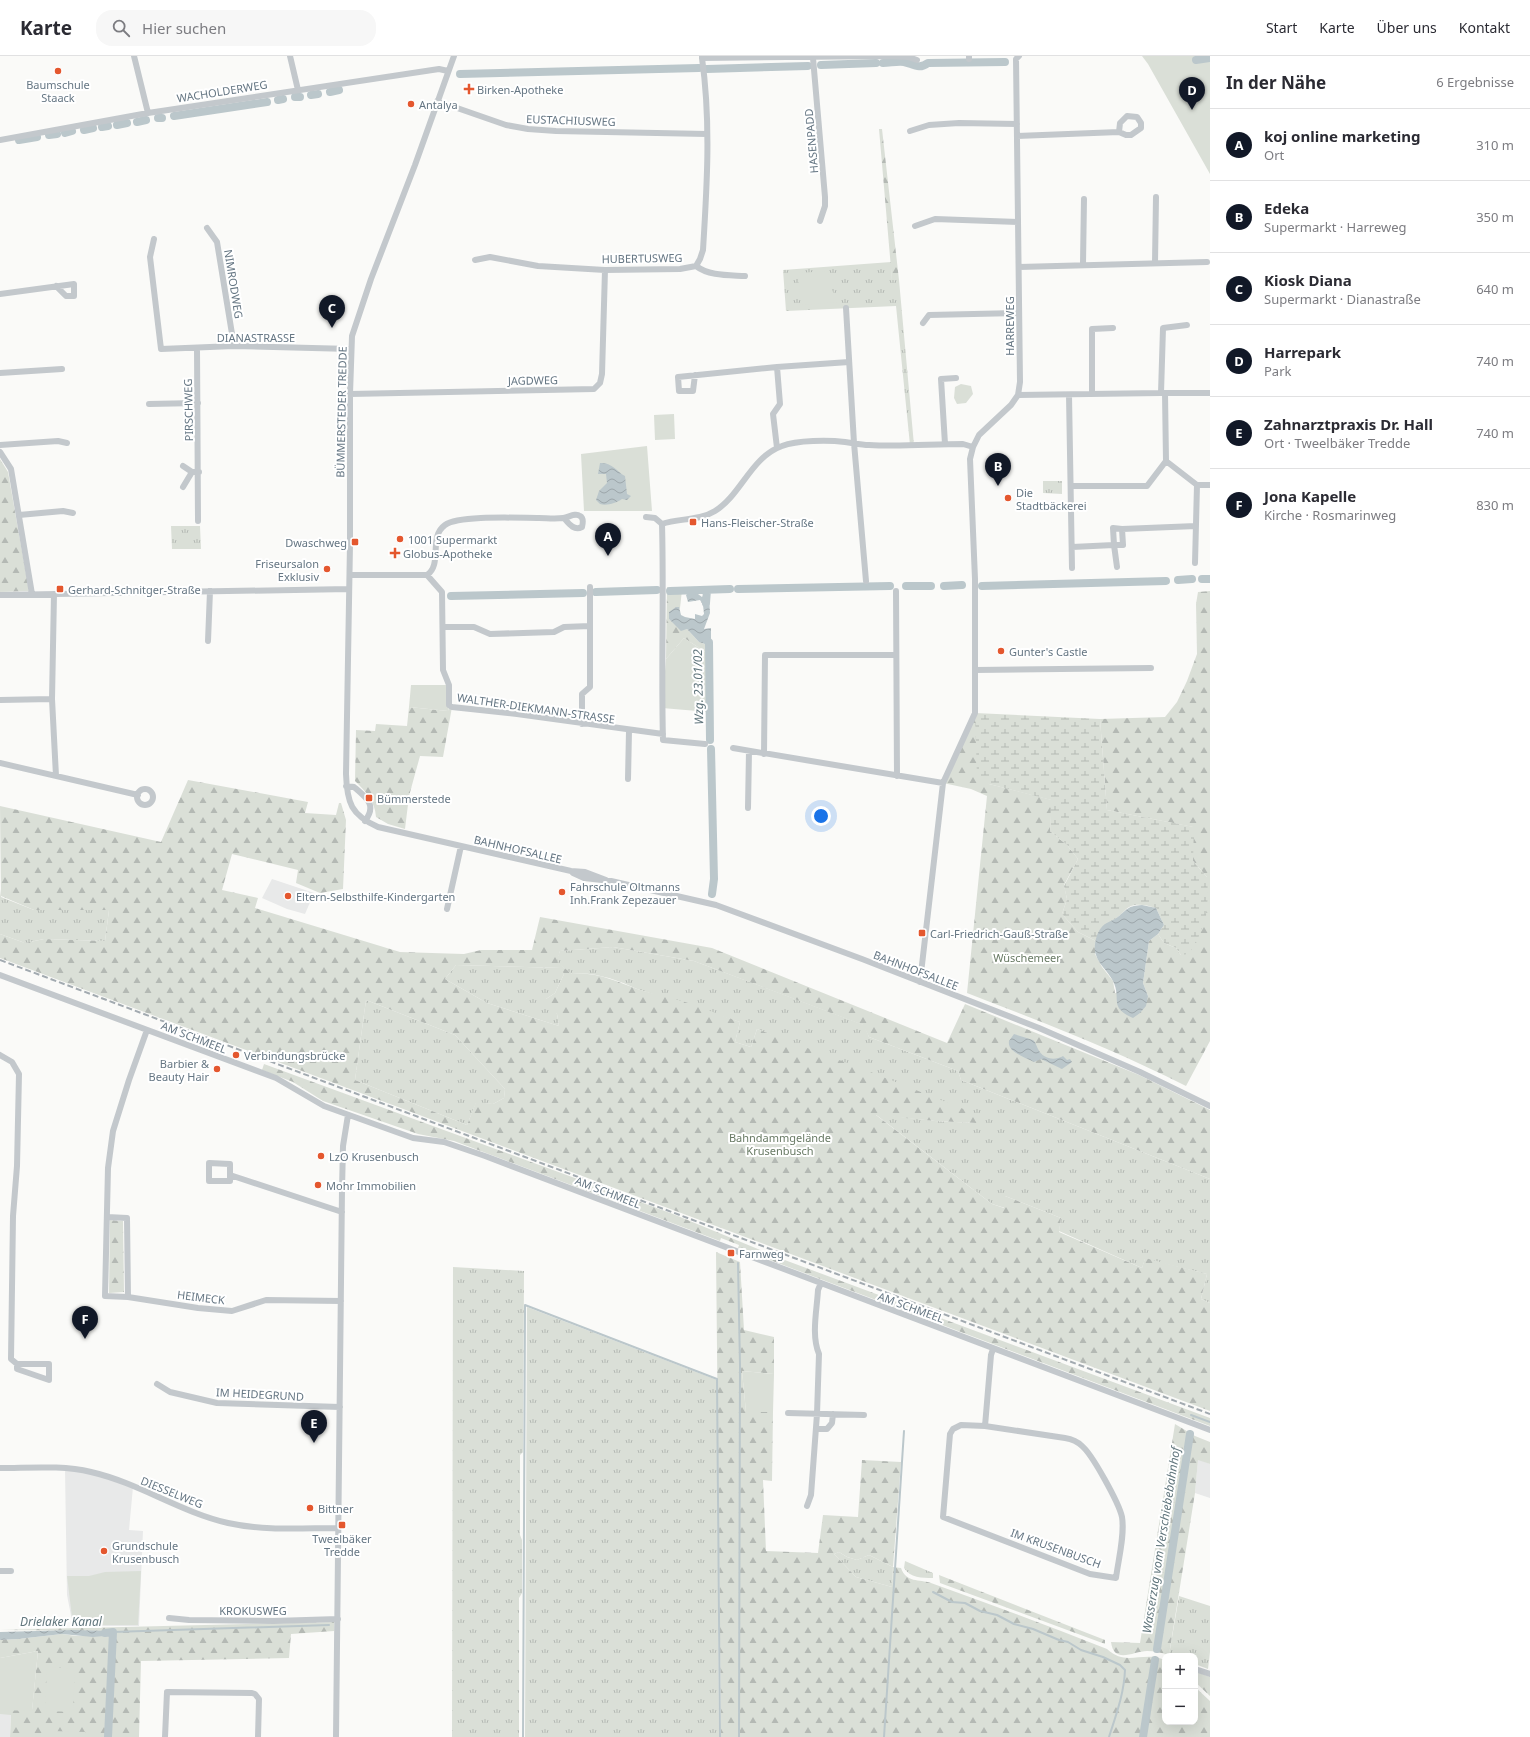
<!DOCTYPE html>
<html lang="de">
<head>
<meta charset="utf-8">
<style>
  body { margin:0; font-family:"Noto Sans",sans-serif; background:#f7f7f7; color:#2b2b33 }
  .controls { position:absolute; right:12px; bottom:12px; display:grid; overflow:hidden; border-radius:8px; box-shadow:0 4px 16px #0002 }
  .controls button { width:36px; height:36px; display:grid; place-items:center; padding:0; border:0; border-bottom:1px solid #e1e1e2; background:#fff; color:#2b2b33; font:20px sans-serif }
  .you { position:absolute; left:821px; top:760px; width:14px; height:14px; margin:-10px; border:3px solid #fff; border-radius:50%; background:#1a73e8; box-shadow:0 0 0 6px #1a73e833 }
  .badge { display:grid; place-items:center; width:26px; height:26px; border-radius:50%; background:#111827; color:#fff; font-size:13px; font-weight:700 }
  .pin { position:absolute; translate:-50% -33px; filter:drop-shadow(0 1px 2px #0008) }
  .pin::after { content:''; position:absolute; top:21px; width:14px; height:12px; background:inherit; clip-path:polygon(0 0,100% 0,50% 100%) }
  .list { margin:0; padding:0; list-style:none }
  h2 { display:flex; justify-content:space-between; align-items:center; height:52px; margin:0; padding:0 16px; font-size:17px }
  h2 small { font-size:13px; font-weight:400; color:#7c7c81 }
  .list li { display:grid; grid-template-columns:26px 1fr auto; gap:12px; align-items:center; box-sizing:border-box; height:72px; padding:0 16px; border-top:1px solid #e1e1e2 }
  .list b { display:block; font-size:15px; white-space:nowrap }
  .list p { margin:0; font-size:13px; white-space:nowrap; color:#7c7c81 }
  .list em { font-size:13px; font-style:normal; color:#7c7c81 }
  .icon { flex:none; width:22px; height:22px; fill:none; stroke:currentColor; stroke-width:2; stroke-linecap:round; stroke-linejoin:round }
  .map { position:relative; flex:none; width:1210px; height:1681px; overflow:hidden }
  header { display:flex; align-items:center; gap:24px; box-sizing:border-box; height:56px; padding:0 20px; background:#fff; border-bottom:1px solid #e1e1e2 }
  header strong { font-size:19px }
  nav { display:flex; gap:22px; margin-inline-start:auto; font-size:14px }
  .search { width:280px; height:36px; background:#f7f7f7; display:flex; align-items:center; gap:10px; box-sizing:border-box; padding:0 14px; border-radius:16px; color:#7c7c81; font-size:15px }
  main { display:flex }
  aside { flex:1; background:#fff }
  .map>svg:first-child { display:block }
</style>
</head>
<body>
<header>
<strong>Karte</strong>
<div class="search"><svg class="icon" aria-label="search" viewBox="0 0 24 24"><circle cx="10" cy="10" r="6"/><path d="M15 15l6 6"/></svg>Hier suchen</div>
<nav><a>Start</a><a>Karte</a><a>Über uns</a><a>Kontakt</a></nav>
</header>
<main>
<div class="map">
<svg width="1210" height="1681" viewBox="0 0 1210 1681">
  <defs>
    <pattern id="grass-tufts" width="24" height="20" patternUnits="userSpaceOnUse"><rect width="24" height="20" fill="#dadfd7"/><path d="M3 7l-1-3M5 7V3M7 7l1-3M15 17l-1-3M17 17v-4M19 17l1-3" fill="none" stroke="#b4b9b4"/></pattern>
    <pattern id="forest-firs" width="22" height="20" patternUnits="userSpaceOnUse"><rect width="22" height="20" fill="#dadfd7"/><path d="M5 1l3.5 6h-7zM16 11l3.5 6h-7z" fill="#b4b9b4"/></pattern>
    <pattern id="wetland-marsh" width="20" height="14" patternUnits="userSpaceOnUse"><rect width="20" height="14" fill="#dadfd7"/><path d="M1 5h8M5 5V1M11 12h8M15 12V8" fill="none" stroke="#b4b9b4"/></pattern>
    <pattern id="water-waves" width="16" height="10" patternUnits="userSpaceOnUse"><rect width="16" height="10" fill="#bbc7cb"/><path d="M0 5q4-4 8 0t8 0" fill="none" stroke="#9ca6aa"/></pattern>
  </defs>
  <rect width="100%" height="100%" fill="#fafaf8"/>
  <!-- built -->
  <path fill="#e8e9e9" d="M272 823 314 837 305 858 287 853 262 842Z
    M1198 1403 1210 1408V1442L1195 1437Z
    M65 1413 90 1416 133 1431 129 1474 143 1475 139 1570H73L67 1539Z
    M0 1658H11L10 1681H0Z"/>
  <!-- grass -->
  <path fill="url(#grass-tufts)" d="M891 206 892 224H899L914 389H910L896 250 786 255 783 214Z
    M1043 425H1062V438L1043 437Z
    M171 470H200L201 493H172Z
    M0 833 1 841 34 854H109L105 885 44 883 25 887 0 878Z
    M613 891 694 905 864 969 869 981 958 1015 961 1024 1210 1123V1247L1201 1243 1207 1218 1145 1203 1142 1212 1059 1175 1061 1162 1005 1140V1152L992 1148 875 1058 935 1065 976 1067 757 973 751 991 735 986 740 966 637 933C618 924 593 915 572 918L556 906 560 895Z
    M456 909 562 912 564 918 555 937 546 943 557 958 559 970 487 947 445 923Z
    M366 944 455 979 505 1033 504 1042 493 1048 476 1047 467 1069 355 1024Z
    M453 1211 524 1215 523 1396 520 1399V1479L522 1484V1537L519 1542V1681H452Z
    M527 1251 717 1324 719 1681H525Z
    M839 1496 847 1501 857 1504 869 1499 893 1511 892 1531 856 1521 834 1498Z
    M905 1505 933 1517V1522C922 1522 910 1522 904 1512Z
    M1179 1540 1210 1550V1596L1208 1613 1195 1608V1600L1169 1599Z"/>
  <!-- forest -->
  <path fill="url(#forest-firs)" fill-rule="evenodd" d="M879 73H882L899 224H892Z
    M0 403 8 416 29 535 0 536Z
    M667 531 682 534 680 552 669 563 681 574 687 573 699 586 711 590 710 599 684 582 666 603Z
    M1210 535V985L1186 1030C1115 994 1042 966 967 937L987 740 971 733 943 727 975 657 989 728 1052 744 1050 775 1067 789 1078 803 1064 829 1067 843 1062 858 1078 876 1096 885 1095 898 1102 911 1113 925 1115 937 1148 940 1143 927 1149 885 1158 878 1164 887 1176 892 1181 899 1207 821 1193 805V771L1107 754 1100 663 1165 661 1177 646 1187 625 1197 598 1196 548 1198 536Z
    M449 649 452 651 443 701 420 700 409 740 405 773 388 768 376 761C375 745 366 736 355 725L356 674 375 675 376 668 407 670 409 651 448 655Z
    M188 724 308 746 305 757 336 759 339 747H341L346 764 343 833 320 837 296 827 298 814 232 798 222 834 258 842 255 852 400 896 464 898 481 894H532L540 861 712 892 947 987 965 948 1139 1019 1210 1054V1123L961 1024 958 1015 869 981 863 969 694 905 613 891 560 895 557 906 572 918C595 915 616 925 637 933 653 938 669 941 685 946 704 952 722 960 740 966L735 986 751 991 757 973 863 1013 971 1056 977 1067 935 1065 876 1059 992 1148 1004 1152 1005 1140 1061 1162 1059 1176 1142 1212 1145 1202 1207 1218 1201 1243 1210 1247V1355L0 902V878L25 887 44 883 105 885 109 854H34L1 840 0 750 161 786ZM456 909 561 912 564 918 555 937 546 943 544 950 557 958 559 970 487 947 445 923ZM366 944 455 979 505 1033 504 1042 493 1048 476 1046 467 1069 355 1024Z
    M264 1008 673 1158 782 1203 1210 1362V1370L738 1192 739 1189 721 1182 720 1185 454 1085 418 1078 323 1045 293 1026 262 1014Z
    M110 1164 123 1165 124 1236 109 1237Z
    M716 1196 740 1206 744 1274 774 1281V1318L742 1315 746 1356H773L772 1425 763 1424 766 1495 818 1497 823 1459 858 1461 862 1404 901 1406 893 1511 901 1512C906 1527 919 1523 931 1527 990 1548 1049 1570 1107 1593 1124 1608 1135 1599 1155 1601L1142 1681H721ZM839 1496 847 1501 857 1504 869 1499 893 1511 892 1531 856 1521 834 1498Z
    M1175 1368 1195 1380 1210 1386V1408L1198 1404 1195 1437 1169 1599C1162 1597 1154 1595 1147 1595 1134 1595 1114 1609 1111 1586L1140 1587Z
    M939 1519 1105 1584V1588L940 1527Z
    M334 1566V1575L291 1578 289 1602 141 1605 139 1681H10L11 1659 0 1658V1654H32L38 1595 0 1602V1584L18 1583 62 1578 76 1580H103L114 1579 113 1575 0 1574Z
    M1156 1601 1165 1604V1666H1195V1631L1210 1645V1681H1144Z
    M1195 1615 1210 1621V1640L1195 1626Z"/>
  <!-- wetland -->
  <path fill="url(#wetland-marsh)" d="M975 657 1100 663 1107 754 1194 771 1193 805 1207 821 1208 839 1206 860 1199 880 1189 898 1181 899 1176 892 1164 887 1158 878 1164 869 1156 852C1149 850 1139 847 1131 850 1126 852 1123 857 1119 860 1105 871 1103 867 1096 885L1078 876 1062 858 1067 843 1064 830 1078 803 1067 789 1050 775 1051 744 989 728 977 721Z"/>
  <!-- park -->
  <path fill="#dadfd7" d="M1142 0H1210V118L1148 8Z
    M829 215 828 226 838 246 801 249 798 217Z
    M961 328 971 330 973 338 966 347 957 348 954 342 955 331Z
    M674 358 675 383 655 384 654 359Z
    M647 390 652 455H584L581 398Z
    M684 582 710 599 709 656 662 652 666 603Z
    M411 629H449L448 655 409 651Z
    M742 1315 774 1318 773 1356H746Z
    M141 1515 138 1569H73L67 1520H89L105 1516Z
    M38 1595 32 1655 0 1654V1602Z
    M47 1611 75 1613 73 1656 45 1655Z
    M53 1675 85 1676V1681H53Z"/>
  <!-- water -->
  <path fill="url(#water-waves)" d="M600 407C612 406 616 415 625 420L627 438 631 440 627 444 622 443C616 447 607 450 600 448L596 444 599 435 607 427 606 418H598Z
    M694 535 702 541 706 537 709 539 710 557 704 573 711 572V590L699 586 687 573 681 575 669 563V556L676 551H679L681 559 685 561 695 563V558L702 560 704 558 703 549 700 544 688 546 686 539 689 536 691 537Z
    M1142 849 1156 852 1164 869 1158 878 1149 885 1143 927 1148 940 1146 950 1140 957 1133 962C1108 951 1122 943 1113 925 1108 915 1099 909 1096 899 1093 892 1096 878 1101 872 1105 866 1113 865 1119 860 1129 852 1128 850 1142 849Z
    M1014 978 1033 984C1036 987 1036 989 1038 993 1043 1003 1054 1005 1063 1000L1067 1004 1070 1003 1072 1006 1062 1013 1041 1003 1034 1006C1025 1001 1007 996 1009 985Z
    M73 1574 114 1575V1579L93 1581 62 1578 18 1583 0 1584V1576Z"/>
  <g fill="none" stroke-linecap="round" stroke-linejoin="round">
    <!-- stream -->
    <path stroke="#bbc7cb" stroke-width="2" d="M738 1207 740 1309 739 1681
      M1191 1359 1210 1366
      M933 1536 952 1546 965 1547 980 1555 997 1559 1014 1568 1033 1573 1059 1584 1068 1586 1081 1594 1103 1601 1120 1609 1125 1614C1124 1638 1116 1659 1109 1681
      M113 1576 329 1569
      M523 1681 525 1249 717 1323 720 1681
      M884 1681 904 1375"/>
    <!-- canal -->
    <path stroke="#bbc7cb" stroke-width="8" d="M1196 4 1210 2
      M883 7C890 7 897 5 904 6 913 8 919 14 928 7L1005 6
      M821 9 876 7
      M707 13 808 10
      M460 18 699 12
      M330 36 339 34
      M311 39 318 38
      M295 41H300
      M278 44 283 43
      M174 60 267 46
      M158 62H162
      M137 66 146 64
      M117 69 127 67
      M102 71 108 70
      M84 74 93 72
      M65 77 72 75
      M49 79 57 78
      M19 84 37 81
      M1202 523H1210
      M1178 524 1192 523
      M906 530H931
      M944 530 962 529
      M982 530 1166 525
      M738 533 890 530
      M670 535 730 533
      M596 536 657 534
      M451 540 583 537
      M706 547 707 534
      M704 582 709 586 710 684
      M711 693 714 823 712 838
      M105 1577 113 1576 108 1681
      M1157 1593 1190 1378
      M1143 1681 1155 1604"/>
    <!-- minor -->
    <path stroke="#c3c8cc" stroke-width="6" d="M134 0 148 57
      M290 0 298 34
      M454 0 415 109 371 223 352 280 350 338V488L346 718C347 747 351 759 378 771L571 815 585 816 606 824
      M702 0V2L888 0 908 1 917 4
      M813 2 825 141V150L820 165
      M969 3V0
      M437 45 506 69 528 73 556 75 707 78
      M910 75 929 69 959 67 1017 68
      M1017 80 1119 76 1126 79H1131L1141 72V67L1137 61 1127 60 1120 67 1119 76
      M0 84 148 57 439 13 448 15
      M915 170 935 163 1018 166
      M207 172 217 186 234 290
      M154 183 150 201 161 293 234 290 351 293
      M475 204 490 201 538 210 605 214 680 213 696 210 700 203 703 194C707 130 711 66 702 2
      M1155 207 1156 141
      M1083 208 1084 143
      M696 210C709 220 728 219 745 220
      M1019 211 1207 206
      M0 238 74 228V240H66L56 230
      M846 252 854 387 866 525
      M923 267 929 259 1019 257
      M197 292 198 465
      M777 311 780 348 773 358 777 392
      M0 317 62 313
      M695 319 693 335H679L678 321 777 311 849 306
      M1161 337 1163 272 1187 269
      M1165 337 1166 405
      M350 338 594 333 600 327 602 318 605 214
      M1092 338V273L1113 272
      M1018 339 1161 337H1210
      M1069 339 1072 512
      M149 348 198 347
      M945 388 941 323 956 322
      M0 389 58 385 67 387
      M0 396 11 413 32 538
      M1166 405 1197 429 1195 507
      M183 410 192 416H199
      M1197 429H1210
      M1071 430H1147L1166 405
      M183 431 192 416
      M19 459 63 455 73 457
      M646 461 655 462 662 468C679 462 699 465 715 455 741 439 751 401 782 390 797 384 829 384 845 386 853 387 861 389 869 389 900 391 932 388 963 388L973 391
      M662 468C664 540 661 612 663 684L705 688
      M1113 472 1122 473 1123 489H1114Z
      M1122 473 1196 470
      M1072 491 1114 489 1117 511
      M350 519H427C443 508 428 481 445 469 459 459 519 462 539 462 546 462 555 463 563 462 568 462 575 456 580 460 584 462 583 467 582 471 574 475 569 468 564 462
      M427 519 442 536 443 614 449 629V649L452 651 517 658 663 678
      M896 535 897 720
      M54 538 52 643 56 720
      M0 539 349 533
      M443 571H474L490 578 554 576 564 571 590 570V531
      M208 585 210 535
      M975 614 1151 612
      M0 644 52 643
      M582 668V638L590 631V570
      M733 692 943 727
      M764 698 765 599H896
      M0 707 138 739
      M628 723 629 675
      M346 730 354 731C367 742 377 749 365 765
      M137 741a8 8 0 1 1 16 0a8 8 0 1 1-16 0Z
      M748 752 749 695
      M573 817 584 822 611 825 716 849 862 903 1039 972 1140 1016 1210 1050
      M447 853 461 790
      M0 919 276 1022 324 1050 413 1082 444 1086 485 1100 1210 1374
      M920 926 943 727 975 657V523L970 403 973 391 979 379 1011 349 1018 339 1020 326 1016 3 1019 0
      M147 974 129 1024 113 1075 108 1112 105 1240 128 1241 198 1252 232 1255 266 1244 341 1245
      M0 999 12 1006 19 1018 17 1110 13 1160 11 1303 17 1308H49V1324L17 1313V1308
      M230 1119V1125H209V1107L230 1108V1119L342 1156
      M107 1161 127 1162 128 1241
      M157 1328 170 1336 217 1347 340 1351
      M788 1357 864 1359
      M961 1369 985 1370 1065 1382C1071 1383 1077 1385 1082 1390 1092 1398 1119 1447 1122 1461 1125 1479 1118 1505 1116 1522L1090 1518 943 1461 950 1378 953 1373Z
      M985 1370 991 1299 993 1293
      M816 1373H827L832 1367 833 1358
      M0 1412C29 1412 62 1409 91 1416 139 1427 180 1456 228 1467 264 1475 302 1472 338 1472
      M807 1450 811 1439 817 1358 819 1298C811 1279 817 1254 818 1234L821 1227
      M0 1515H11
      M169 1562 189 1564 274 1565 338 1563
      M1195 1613 1210 1618
      M165 1681 167 1636 252 1637 255 1638 259 1643 258 1681
      M336 1681 342 1134 343 1090 348 1059"/>
    <!-- rail -->
    <path stroke="#a2aab0" stroke-width="2" stroke-dasharray="6 3" stroke-linecap="butt" d="M0 904 1210 1358"/>
  </g>
  <!-- markers -->
  <g fill="#e4572e" stroke="#fff" stroke-width="1.5">
    <circle cx="58" cy="15" r="4"/>
    <path d="M467 27h4v4h4v4h-4v4h-4v-4h-4v-4h4z"/>
    <circle cx="411" cy="48" r="4"/>
    <circle cx="1008" cy="442" r="4"/>
    <rect x="689" y="462" width="8" height="8" rx="2"/>
    <circle cx="400" cy="483" r="4"/>
    <rect x="351" y="482" width="8" height="8" rx="2"/>
    <path d="M393 491h4v4h4v4h-4v4h-4v-4h-4v-4h4z"/>
    <circle cx="327" cy="513" r="4"/>
    <rect x="56" y="529" width="8" height="8" rx="2"/>
    <circle cx="1001" cy="595" r="4"/>
    <rect x="365" y="738" width="8" height="8" rx="2"/>
    <circle cx="562" cy="836" r="4"/>
    <circle cx="288" cy="840" r="4"/>
    <rect x="918" y="873" width="8" height="8" rx="2"/>
    <circle cx="236" cy="999" r="4"/>
    <circle cx="217" cy="1013" r="4"/>
    <circle cx="321" cy="1100" r="4"/>
    <circle cx="318" cy="1129" r="4"/>
    <rect x="727" y="1193" width="8" height="8" rx="2"/>
    <circle cx="310" cy="1452" r="4"/>
    <rect x="338" y="1465" width="8" height="8" rx="2"/>
    <circle cx="104" cy="1495" r="4"/>
  </g>
  <g text-anchor="middle" dominant-baseline="central" stroke-width="4" stroke-linejoin="round" paint-order="stroke">
    <!-- poi labels -->
    <g font-size="11" fill="#657683" stroke="#fff" text-anchor="start">
      <text x="58" y="28" text-anchor="middle">Baumschule<tspan x="58" dy="13">Staack</tspan></text>
      <text x="477" y="33">Birken-Apotheke</text>
      <text x="419" y="48">Antalya</text>
      <text x="1016" y="436">Die<tspan x="1016" dy="13">Stadtbäckerei</tspan></text>
      <text x="701" y="466">Hans-Fleischer-Straße</text>
      <text x="408" y="483">1001 Supermarkt</text>
      <text x="347" y="486" text-anchor="end">Dwaschweg</text>
      <text x="403" y="497">Globus-Apotheke</text>
      <text x="319" y="507" text-anchor="end">Friseursalon<tspan x="319" dy="13">Exklusiv</tspan></text>
      <text x="68" y="533">Gerhard-Schnitger-Straße</text>
      <text x="1009" y="595">Gunter's Castle</text>
      <text x="377" y="742">Bümmerstede</text>
      <text x="570" y="830">Fahrschule Oltmanns<tspan x="570" dy="13">Inh.Frank Zepezauer</tspan></text>
      <text x="296" y="840">Eltern-Selbsthilfe-Kindergarten</text>
      <text x="930" y="877">Carl-Friedrich-Gauß-Straße</text>
      <text x="244" y="999">Verbindungsbrücke</text>
      <text x="209" y="1007" text-anchor="end">Barbier &amp;<tspan x="209" dy="13">Beauty Hair</tspan></text>
      <text x="329" y="1100">LzO Krusenbusch</text>
      <text x="326" y="1129">Mohr Immobilien</text>
      <text x="739" y="1197">Farnweg</text>
      <text x="318" y="1452">Bittner</text>
      <text x="342" y="1482" text-anchor="middle">Tweelbäker<tspan x="342" dy="13">Tredde</tspan></text>
      <text x="112" y="1489">Grundschule<tspan x="112" dy="13">Krusenbusch</tspan></text>
    </g>
    <!-- street labels -->
    <g font-size="11" fill="#657683" stroke="#fff">
      <text transform="translate(222 35) rotate(-9)">WACHOLDERWEG</text>
      <text transform="translate(571 64) rotate(2)">EUSTACHIUSWEG</text>
      <text transform="translate(811 85) rotate(-95)">HASENPADD</text>
      <text transform="translate(642 202) rotate(-1)">HUBERTUSWEG</text>
      <text transform="translate(234 228) rotate(81)">NIMRODWEG</text>
      <text transform="translate(1009 270) rotate(-90)">HARREWEG</text>
      <text x="256" y="281">DIANASTRASSE</text>
      <text transform="translate(533 324) rotate(-1)">JAGDWEG</text>
      <text transform="translate(188 354) rotate(-91)">PIRSCHWEG</text>
      <text transform="translate(341 356) rotate(-89)">BÜMMERSTEDER TREDDE</text>
      <text transform="translate(536 652) rotate(8)">WALTHER-DIEKMANN-STRASSE</text>
      <text transform="translate(518 793) rotate(13)">BAHNHOFSALLEE</text>
      <text transform="translate(916 914) rotate(21)">BAHNHOFSALLEE</text>
      <text transform="translate(194 981) rotate(21)">AM SCHMEEL</text>
      <text transform="translate(608 1136) rotate(21)">AM SCHMEEL</text>
      <text transform="translate(201 1241) rotate(7)">HEIMECK</text>
      <text transform="translate(911 1251) rotate(20)">AM SCHMEEL</text>
      <text transform="translate(260 1338) rotate(3)">IM HEIDEGRUND</text>
      <text transform="translate(172 1436) rotate(22)">DIESSELWEG</text>
      <text transform="translate(1056 1492) rotate(20)">IM KRUSENBUSCH</text>
      <text x="253" y="1554">KROKUSWEG</text>
    </g>
    <!-- park labels -->
    <g font-size="11" fill="#687a64" stroke="#fff">
      <text x="1027" y="901">Wüschemeer</text>
      <text x="780" y="1081">Bahndammgelände<tspan x="780" dy="13">Krusenbusch</tspan></text>
    </g>
    <!-- water labels -->
    <g font-size="12" font-style="italic" fill="#60757c" stroke="#fff">
      <text transform="translate(698 631) rotate(-91)">Wzg. 23.01/02</text>
      <text transform="translate(1161 1484) rotate(-81)">Wasserzug vom Verschiebebahnhof</text>
      <text x="61" y="1565">Drielaker Kanal</text>
    </g>
  </g>
</svg>
<div class="controls">
<button>+</button>
<button>−</button>
</div>
<div class="you"></div>
<div class="pin badge" style="left:608px;top:500px">A</div>
<div class="pin badge" style="left:998px;top:430px">B</div>
<div class="pin badge" style="left:332px;top:272px">C</div>
<div class="pin badge" style="left:1192px;top:54px">D</div>
<div class="pin badge" style="left:314px;top:1387px">E</div>
<div class="pin badge" style="left:85px;top:1283px">F</div>
</div>
<aside>
<h2>In der Nähe<small>6 Ergebnisse</small></h2>
<ul class="list">
<li><span class="badge">A</span><div><b>koj online marketing</b><p>Ort</p></div><em>310 m</em></li>
<li><span class="badge">B</span><div><b>Edeka</b><p>Supermarkt · Harreweg</p></div><em>350 m</em></li>
<li><span class="badge">C</span><div><b>Kiosk Diana</b><p>Supermarkt · Dianastraße</p></div><em>640 m</em></li>
<li><span class="badge">D</span><div><b>Harrepark</b><p>Park</p></div><em>740 m</em></li>
<li><span class="badge">E</span><div><b>Zahnarztpraxis Dr. Hall</b><p>Ort · Tweelbäker Tredde</p></div><em>740 m</em></li>
<li><span class="badge">F</span><div><b>Jona Kapelle</b><p>Kirche · Rosmarinweg</p></div><em>830 m</em></li>
</ul>
</aside>
</main>
</body>
</html>
